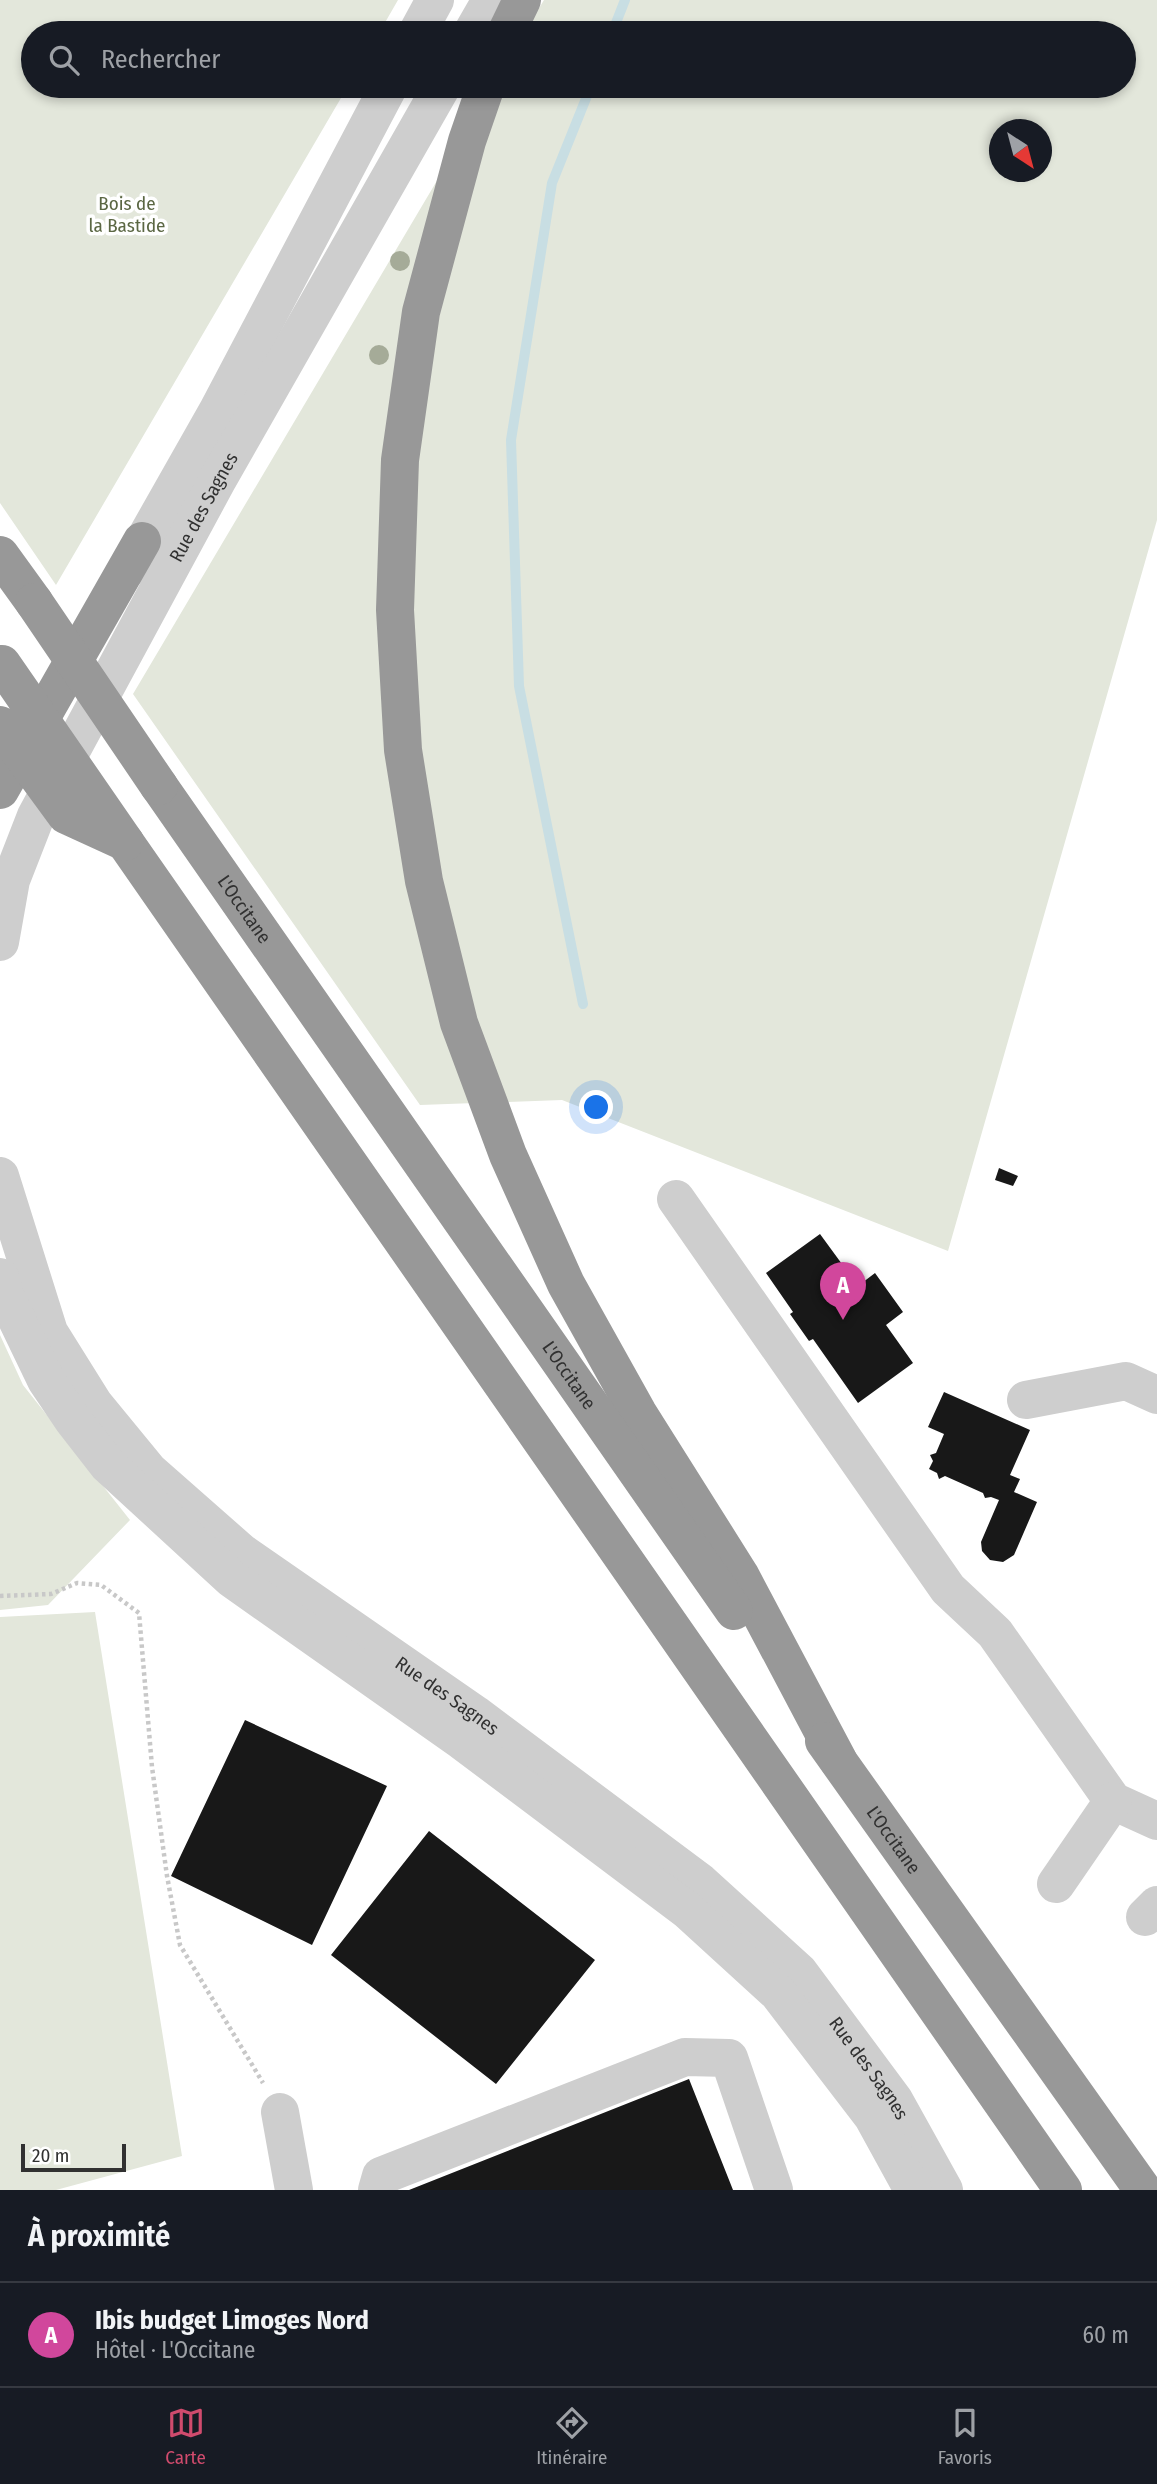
<!DOCTYPE html>
<html lang="fr">
<head>
<meta charset="utf-8">
<style>
  body { margin:0; font-family:"Fira Sans Condensed",sans-serif; background:#20242c; color:#f1f3f6 }
  .compass { position:absolute; left:989px; top:119px; width:63px; height:63px; border-radius:50%; background:#171b24; box-shadow:0 4px 10px #0003; rotate:144deg }
  .scale { position:absolute; left:21px; bottom:18px; width:105px; box-sizing:border-box; padding-left:7px; border:4px solid #313131; border-top:0; font-size:19px; line-height:24px; white-space:nowrap; color:#313131; -webkit-text-stroke:5px #fff; paint-order:stroke }
  .you { position:absolute; left:597px; top:1108px; width:24px; height:24px; margin:-18px; border:5px solid #fff; border-radius:50%; background:#1a73e8; box-shadow:0 0 0 10px #1a73e833 }
  .badge { display:grid; place-items:center; width:46px; height:46px; border-radius:50%; background:#d04b6d; color:#fff; font-size:23px; font-weight:700 }
  .pin { position:absolute; translate:-50% -58px; filter:drop-shadow(0 2px 4px #0008) }
  .pin::after { content:''; position:absolute; top:37px; width:24px; height:21px; background:inherit; clip-path:polygon(0 0,100% 0,50% 100%) }
  .list { margin:0; padding:0; list-style:none }
  h2 { display:flex; justify-content:space-between; align-items:center; height:91px; margin:0; padding:0 28px; font-size:30px }
  h2 small { font-size:23px; font-weight:400; color:#9ea1a6 }
  .list li { display:grid; grid-template-columns:46px 1fr auto; gap:21px; align-items:center; box-sizing:border-box; height:105px; padding:0 28px; border-top:2px solid #363941 }
  .list b { display:block; font-size:26px; white-space:nowrap }
  .list p { margin:0; font-size:23px; white-space:nowrap; color:#9ea1a6 }
  .list em { font-size:23px; font-style:normal; color:#9ea1a6 }
  .icon { flex:none; width:38px; height:38px; fill:none; stroke:currentColor; stroke-width:2; stroke-linecap:round; stroke-linejoin:round }
  .map { position:relative; flex:none; width:1157px; height:2190px; overflow:hidden }
  .search { position:absolute; background:#171b24; box-shadow:0 4px 10px #0003; left:21px; right:21px; top:21px; height:77px; display:flex; align-items:center; gap:18px; box-sizing:border-box; padding:0 24px; border-radius:38px; color:#9ea1a6; font-size:26px }
  .sheet { height:196px; background:#171b24 }
  nav { display:flex; justify-content:space-around; align-items:center; box-sizing:border-box; height:98px; border-top:2px solid #363941; background:#171b24; font-size:19px; color:#9ea1a6 }
  nav a { display:grid; justify-items:center; gap:4px }
  nav .on { color:#d04b6d }
  .map>svg:first-child { display:block }
</style>
</head>
<body>
<div class="map">
<svg width="1157" height="2190" viewBox="0 0 1157 2190">
  <rect width="100%" height="100%" fill="#fff"/>
  <!-- green -->
  <path fill="#e3e7db" fill-rule="evenodd" d="M0 0H398L379 33H33V86H348L56 585 0 503Z
    M544 0H1157V520L948 1251 562 1100 420 1105 133 694 493 86H1124V33H524ZM1000 130H1042V172H1000Z
    M0 1335 23 1385 130 1520 48 1605 0 1610Z
    M95 1612 182 2156 56 2190H0V1617Z"/>
  <g fill="none" stroke-linecap="round" stroke-linejoin="round">
    <!-- stream -->
    <path stroke="#c8dee3" stroke-width="10" d="M612 33 625 0
      M583 1004 519 686 511 440 552 183 591 86"/>
  </g>
  <!-- building -->
  <path fill="#181818" d="M999 1168 1018 1176 1013 1186 995 1180Z
    M820 1234 858 1286 875 1273 903 1312 886 1325 913 1363 858 1403 813 1339 809 1341 790 1314 793 1312 766 1273Z
    M944 1392 1030 1430 1010 1475 1020 1479 1014 1492 1037 1502 1014 1555 1003 1562 990 1560 982 1551 981 1542 999 1500 991 1497 985 1498 983 1493 945 1476 939 1479 937 1473 929 1469 933 1461 930 1455 936 1453 944 1434 928 1427Z
    M245 1720 387 1786 312 1945 171 1876Z
    M429 1831 595 1960 496 2084 331 1955Z
    M689 2079 733 2190H409Z"/>
  <g fill="none" stroke-linecap="round" stroke-linejoin="round">
    <!-- path -->
    <path stroke="#c8c8c8" stroke-width="4.5" stroke-dasharray="3.5 3.5" stroke-linecap="butt" d="M0 1596 51 1594 77 1583 101 1585 139 1613 152 1767 167 1876 180 1945 263 2083"/>
    <!-- minor -->
    <g stroke="#cecece" stroke-width="38">
      <path d="M417 33 435 0"/>
      <path d="M472 33 491 0"/>
      <path d="M128 569 218 410 389 86"/>
      <path id="s1" d="M0 942 11 880 36 816 218 479 442 86"/>
      <path id="s2" d="M0 1176 49 1332 94 1404 149 1471 241 1552 475 1714 700 1882 799 1972 894 2100 944 2190"/>
      <path d="M676 1199 948 1589 995 1633 1113 1801 1157 1821"/>
      <path d="M0 1277 5 1295 46 1380 73 1420 108 1465 232 1579 462 1741 687 1910 778 1993 873 2117 913 2190"/>
      <path d="M1026 1400 1126 1381 1157 1395"/>
      <path d="M1056 1884 1113 1801"/>
      <path d="M1145 1917 1157 1905"/>
      <path d="M280 2112 294 2190"/>
      <path d="M377 2190 381 2176 685 2057 729 2058 774 2190"/>
    </g>
    <!-- highway -->
    <g stroke="#989898" stroke-width="38">
      <path d="M506 33 522 0"/>
      <path d="M486 86 467 141 421 312 400 460 395 610 403 750 424 881 459 1023 508 1155 566 1284 638 1413 740 1575 838 1760"/>
      <path d="M0 555 34 602"/>
      <path id="s3" d="M159 786 734 1611"/>
      <path d="M0 790 142 541"/>
      <path d="M125 842 1063 2190"/>
      <path id="s4" d="M824 1741 1143 2190"/>
    </g>
    <!-- highway-bridge -->
    <path stroke="#989898" stroke-width="38" d="M34 602 159 786
      M2 664 125 842
      M0 725 66 815 125 842"/>
  </g>
  <!-- trees -->
  <g fill="#a5ab98">
    <circle cx="400" cy="261" r="10"/>
    <circle cx="379" cy="355" r="10"/>
  </g>
  <g text-anchor="middle" dominant-baseline="central" stroke-width="7" stroke-linejoin="round" paint-order="stroke">
    <!-- park labels -->
    <g font-size="19" fill="#5b6743" stroke="#fff">
      <text x="127" y="203">Bois de<tspan x="127" dy="22">la Bastide</tspan></text>
    </g>
    <!-- street labels -->
    <g font-size="19" fill="#313131" stroke="#fff">
      <text stroke="none"><textPath href="#s1" startOffset="483">Rue des Sagnes</textPath></text>
      <text stroke="none"><textPath href="#s3" startOffset="150">L'Occitane</textPath></text>
      <text stroke="none"><textPath href="#s3" startOffset="718">L'Occitane</textPath></text>
      <text stroke="none"><textPath href="#s2" startOffset="709">Rue des Sagnes</textPath></text>
      <text stroke="none"><textPath href="#s4" startOffset="121">L'Occitane</textPath></text>
      <text stroke="none"><textPath href="#s2" startOffset="1276">Rue des Sagnes</textPath></text>
    </g>
  </g>
</svg>
<svg class="compass" viewBox="-18 -18 36 36"><path d="M0-13l5 13h-10z" fill="#e53935"/><path d="M0 13l5-13h-10z" fill="#9ea1a6"/></svg>
<div class="scale">20 m</div>
<div class="you"></div>
<div class="pin badge" style="left:843px;top:1320px;background:#d1479c">A</div>
<div class="search"><svg class="icon" aria-label="search" viewBox="0 0 24 24"><circle cx="10" cy="10" r="6"/><path d="M15 15l6 6"/></svg>Rechercher</div>
</div>
<section class="sheet">
<h2>À proximité<small></small></h2>
<ul class="list">
<li><span class="badge" style="background:#d1479c">A</span><div><b>Ibis budget Limoges Nord</b><p>Hôtel · L'Occitane</p></div><em>60 m</em></li>
</ul>
</section>
<nav>
<a class="on"><svg class="icon" aria-label="map" viewBox="0 0 24 24"><path d="M3 6l6-2 6 2 6-2v14l-6 2-6-2-6 2zM9 4v14M15 6v14"/></svg>Carte</a>
<a><svg class="icon" aria-label="directions" viewBox="0 0 24 24"><path d="M12 3l9 9-9 9-9-9zM9 14v-3h6M13 9l2 2-2 2"/></svg>Itinéraire</a>
<a><svg class="icon" aria-label="saved" viewBox="0 0 24 24"><path d="M7 4h10v16l-5-4-5 4z"/></svg>Favoris</a>
</nav>
</body>
</html>
